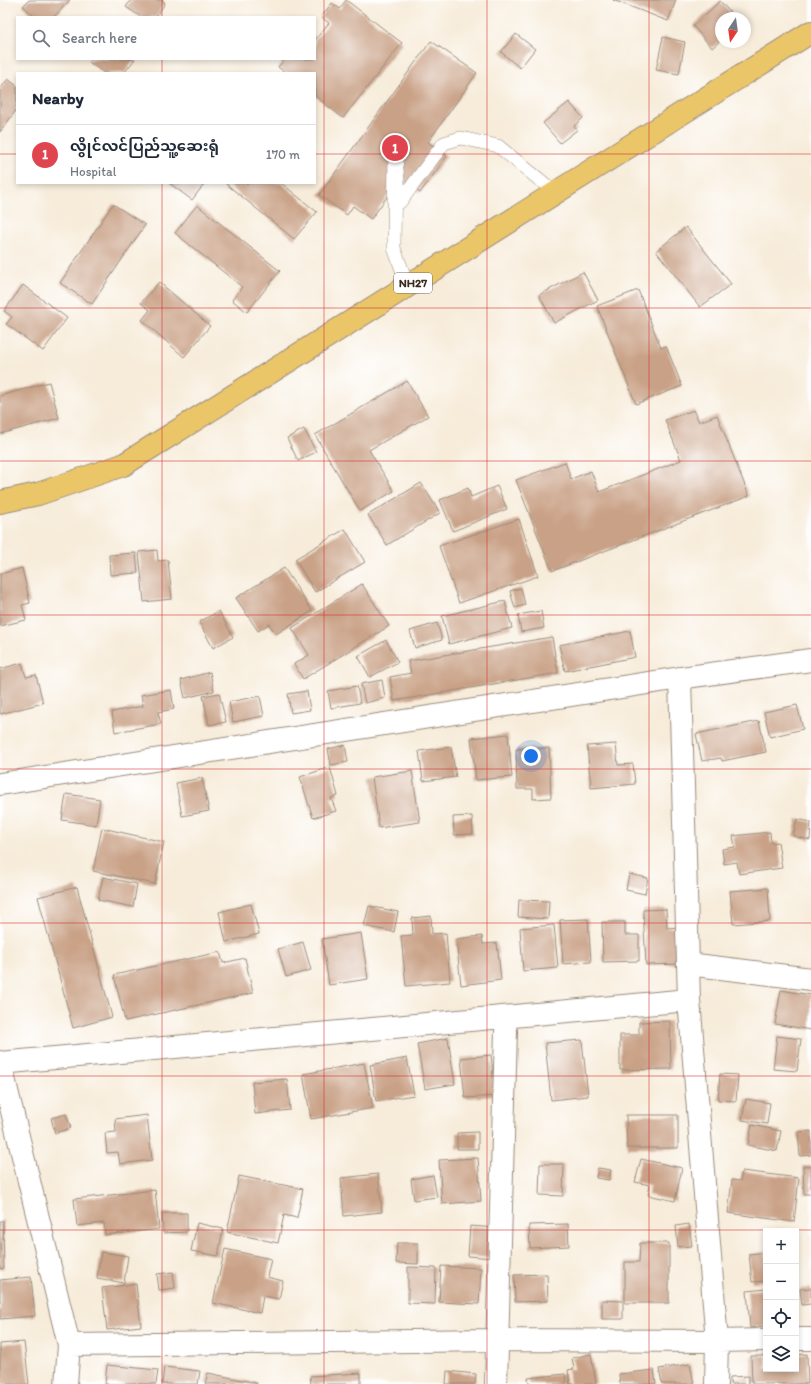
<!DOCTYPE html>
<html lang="en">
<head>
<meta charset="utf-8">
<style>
  body { margin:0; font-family:Itim,"Noto Sans Myanmar",sans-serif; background:#f6f6f7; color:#1f2937 }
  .controls { position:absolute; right:12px; bottom:12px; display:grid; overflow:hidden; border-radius:0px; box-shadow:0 2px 6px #0003 }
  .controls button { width:36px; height:36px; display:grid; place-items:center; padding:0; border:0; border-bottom:1px solid #e0e1e3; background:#fff; color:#1f2937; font:20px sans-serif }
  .compass { position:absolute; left:715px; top:12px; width:36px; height:36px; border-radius:50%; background:#fff; box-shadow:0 2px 6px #0003; rotate:193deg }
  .you { position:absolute; left:531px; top:756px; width:14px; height:14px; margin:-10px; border:3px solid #fff; border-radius:50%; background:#1a73e8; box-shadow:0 0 0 6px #1a73e833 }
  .badge { display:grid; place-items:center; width:26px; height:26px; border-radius:50%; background:#d1495b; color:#fff; font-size:13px; font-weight:700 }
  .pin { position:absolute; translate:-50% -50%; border:2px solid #fff; box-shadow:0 1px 4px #0006 }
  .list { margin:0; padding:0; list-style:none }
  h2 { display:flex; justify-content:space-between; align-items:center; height:52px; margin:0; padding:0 16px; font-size:17px }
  h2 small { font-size:13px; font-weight:400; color:#747a83 }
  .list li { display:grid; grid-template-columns:26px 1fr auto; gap:12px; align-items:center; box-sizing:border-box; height:60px; padding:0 16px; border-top:1px solid #e0e1e3 }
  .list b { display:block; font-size:15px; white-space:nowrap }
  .list p { margin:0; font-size:13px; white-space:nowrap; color:#747a83 }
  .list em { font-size:13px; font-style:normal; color:#747a83 }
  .icon { flex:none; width:22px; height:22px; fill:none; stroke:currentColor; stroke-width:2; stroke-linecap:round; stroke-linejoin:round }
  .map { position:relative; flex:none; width:811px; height:1384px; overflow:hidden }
  .search { position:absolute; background:#fff; box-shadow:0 2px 6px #0003; left:16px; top:16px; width:300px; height:44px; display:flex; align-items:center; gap:10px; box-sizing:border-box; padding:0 14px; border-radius:0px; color:#747a83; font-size:15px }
  .panel { position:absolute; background:#fff; box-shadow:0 2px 6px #0003; left:16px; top:72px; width:300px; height:112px; border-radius:0px }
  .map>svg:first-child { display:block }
</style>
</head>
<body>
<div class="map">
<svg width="811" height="1384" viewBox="0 0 811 1384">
  <rect width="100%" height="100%" fill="#fff"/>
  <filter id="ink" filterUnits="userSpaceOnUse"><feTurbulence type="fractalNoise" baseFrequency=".025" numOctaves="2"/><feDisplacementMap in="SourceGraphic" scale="8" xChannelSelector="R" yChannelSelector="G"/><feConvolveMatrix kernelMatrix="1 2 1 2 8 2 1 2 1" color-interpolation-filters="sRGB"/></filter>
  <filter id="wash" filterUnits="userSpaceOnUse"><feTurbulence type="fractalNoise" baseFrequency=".012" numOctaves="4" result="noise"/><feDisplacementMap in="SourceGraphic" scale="16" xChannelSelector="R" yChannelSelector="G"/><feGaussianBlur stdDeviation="0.9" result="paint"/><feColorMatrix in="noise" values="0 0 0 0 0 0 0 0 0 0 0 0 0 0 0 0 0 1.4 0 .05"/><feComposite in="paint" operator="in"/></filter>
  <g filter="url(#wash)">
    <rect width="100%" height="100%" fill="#f7ecda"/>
    <g id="blocks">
      <!-- building -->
      <path fill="#c9a186" d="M29 0H70L54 17H35L23 6Z
        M131 0H162L165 3 156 17H141L126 7Z
        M346 0 402 43 343 118 315 96V73H286L278 67 285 59H315V40L329 23 321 17 332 3 340 9Z
        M613 0H676L668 21Z
        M720 1 735 18H721V40L712 48 693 26Z
        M516 34 535 49 520 68 501 52Z
        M663 37 685 42 679 74 656 70Z
        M431 41 477 73 428 142 447 156 420 193 400 179 371 219 353 206 347 215 319 195Z
        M91 59H135L124 73H104L89 62Z
        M8 79 17 86V109L0 132V89Z
        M569 102 583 118 574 126 577 130 560 143 543 123Z
        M169 183H205L192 200Z
        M225 183H281L317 212 294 239Z
        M113 204 145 225 92 304 60 283Z
        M197 205 280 271 247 312 232 300 242 287 175 233Z
        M686 227 731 284 700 307 656 251Z
        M583 272 598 300 554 323 539 295Z
        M159 282 210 326 184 357 142 320 150 310 141 303Z
        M23 285 67 318 43 351 6 324 12 317 4 311Z
        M638 290 661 348 666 346 682 386 636 404 597 306Z
        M407 381 428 416 369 450 394 491 360 511 315 435Z
        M49 382 59 418 0 434V396Z
        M694 410 699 422 717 415 749 496 552 571 516 480 565 462 571 479 591 471 599 492 681 460 665 420Z
        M304 429 316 452 298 461 287 438Z
        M421 483 440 513 387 545 368 515Z
        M497 486 507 509 453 531 440 500 468 488 471 497Z
        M519 519 538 576 459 603 439 546Z
        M345 529 365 562 315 592 295 559Z
        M157 550 158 561 168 560 172 599 144 602 139 552Z
        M136 553 138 573 110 575 109 555Z
        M22 568 30 603 22 605 26 620 0 626V574Z
        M284 568 312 611 276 634 269 624 258 631 236 598Z
        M362 584 389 626 303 679 294 664 309 655 292 628Z
        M521 588 525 605 515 608 510 591Z
        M505 601 512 628 449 644 442 616Z
        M219 611 233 637 213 648 199 622Z
        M541 611 544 628 521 632 518 615Z
        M437 623 442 640 415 648 410 631Z
        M630 631 635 657 565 671 559 645Z
        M552 637 558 673 394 701 390 677 411 673 408 661Z
        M386 640 398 662 370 677 358 656Z
        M22 663 26 677 36 675 43 703 0 714V669Z
        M210 672 214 691 185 698 181 680Z
        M382 680 385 698 365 703 361 684Z
        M357 686 360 703 331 708 328 691Z
        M171 690 174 709 158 712 161 724 115 732 112 712 143 706 141 695Z
        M307 691 310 710 291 713 288 694Z
        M219 693 226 722 209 725 203 696Z
        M260 696 264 716 233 722 229 702Z
        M797 705 803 729 770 737 764 712Z
        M759 721 766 752 722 761 721 758 702 761 696 734Z
        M508 734 512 777 476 780 471 738Z
        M616 744 618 765 633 764 635 784 591 788 587 746Z
        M345 745 348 762 331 765 328 749Z
        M451 747 456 777 423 781 419 751Z
        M549 748 551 798 533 799V789H517L516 749Z
        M330 767 338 796 331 798 336 811 313 818 300 777Z
        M412 771 420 822 379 828 372 777Z
        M202 778 209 811 182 816 176 783Z
        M66 794 100 799 96 825 62 820Z
        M472 816 473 834 454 835 453 817Z
        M797 819 811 822 810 840 793 836Z
        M102 828 164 842 155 884 93 871Z
        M770 832 771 843 778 842 782 868 739 874 737 862 724 864 722 849 735 847 733 836Z
        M629 874 648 878 645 894 626 890Z
        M103 877 137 884 133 907 98 900Z
        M77 887 112 1017 73 1028 38 897Z
        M768 888 770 921 733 924 730 891Z
        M519 900 549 901 548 919 518 917Z
        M251 904 259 934 226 942 219 912Z
        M369 906 398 912 394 932 364 926Z
        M666 909 667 928 680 927 682 964 646 965 643 910Z
        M431 916 432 934 446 933 450 982 406 986 401 936 413 935 412 918Z
        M588 919 591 962 563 964 560 920Z
        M602 922H625V935H639V961L603 962Z
        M554 925 558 968 523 971 520 928Z
        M361 933 368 979 329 985 322 939Z
        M482 936 483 944 497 943 501 980 461 985 456 939Z
        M303 942 311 970 286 977 278 949Z
        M220 952 223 963 245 958 253 993 125 1021 114 975Z
        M781 990 811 995V1030L775 1024Z
        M670 1021 671 1069 620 1070V1035H639V1022Z
        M777 1036 801 1039 797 1071 773 1069Z
        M448 1038 455 1084 425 1089 417 1044Z
        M582 1040 588 1096 551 1100 545 1043Z
        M491 1055 495 1096 465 1098 461 1058Z
        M407 1058 414 1095 376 1101 370 1065Z
        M364 1063 373 1108 311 1119 303 1074Z
        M720 1074 738 1075 736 1101 718 1100Z
        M287 1079 290 1110 255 1114 252 1082Z
        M746 1099 770 1103 767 1124 742 1120Z
        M66 1114 71 1128 55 1133 51 1118Z
        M147 1115 152 1160 120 1164 118 1152 107 1153 105 1133 116 1132 115 1119Z
        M626 1115H678V1148H627Z
        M752 1125 781 1131 777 1151 748 1145Z
        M811 1131V1155L800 1156 798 1132Z
        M478 1132V1149H457V1133Z
        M478 1158 481 1201 442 1204 439 1160Z
        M641 1159 682 1168 675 1201 648 1195 650 1185 635 1182Z
        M540 1164H564L563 1196 539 1195Z
        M803 1166H811V1194H804Z
        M598 1168 611 1170 609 1180 596 1178Z
        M742 1171 799 1178 794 1222 728 1213 732 1180 740 1181Z
        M378 1174 382 1212 344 1216 341 1178Z
        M433 1175 437 1197 414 1200 411 1179Z
        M239 1176 303 1189 297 1218 284 1215 278 1243 227 1232Z
        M155 1190 159 1229 105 1235 104 1223 77 1226 74 1199Z
        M162 1213H187V1232L163 1233Z
        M0 1221H3L4 1268 0 1269Z
        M197 1223 223 1229 218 1256 191 1251Z
        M568 1224 569 1246 530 1248 529 1225Z
        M689 1224 692 1246 678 1247 676 1226Z
        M470 1226 496 1228 493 1258 468 1256Z
        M397 1243H418V1264L396 1263Z
        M640 1243H669V1303H625V1262H639Z
        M225 1249 271 1259 267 1277 283 1281 279 1299 263 1296 260 1313 213 1303Z
        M101 1252 128 1256 124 1283 97 1278Z
        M766 1252V1281L752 1282 749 1254Z
        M441 1266 481 1268 479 1304 439 1302Z
        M408 1267 436 1268 435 1304 408 1303Z
        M173 1272 175 1288 159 1290 157 1274Z
        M547 1274 548 1301 515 1302 514 1275Z
        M31 1277 35 1316 0 1319V1280Z
        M136 1284 141 1326 107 1330 102 1288Z
        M811 1288V1304L802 1305 800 1289Z
        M766 1289V1326L750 1328 747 1291Z
        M602 1300 623 1301V1319H602Z
        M24 1342 29 1384H0V1344Z
        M591 1354 596 1384H570L568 1370 574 1369 572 1358Z
        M807 1354 808 1384H752L751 1356H766V1369H796V1355Z
        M690 1364 694 1384H662L659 1369Z
        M107 1365 158 1370 156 1384H105Z
        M164 1367 200 1371 198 1384H162Z
        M654 1370 656 1384H620L619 1374Z
        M447 1371 476 1374 475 1384H446Z
        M208 1373 257 1383V1384H205Z
        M361 1373V1384H311L310 1376Z
        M565 1374 566 1384H529L528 1378Z
        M749 1376V1384H730V1377Z"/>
    </g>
  </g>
  <g filter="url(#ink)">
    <use href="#blocks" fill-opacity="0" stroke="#998b7c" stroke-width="1"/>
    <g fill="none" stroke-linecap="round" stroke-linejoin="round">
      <defs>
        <path id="lane" d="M408 286 394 248 395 148 400 202 444 143 461 138 498 146 556 193"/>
        <path id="street" d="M680 678 689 1000 717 1341 716 1384
          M0 784 680 678 811 660
          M688 964 811 979
          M0 1062 69 1345 66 1384
          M0 1063 689 1000
          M796 1339H811
          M69 1345 496 1340 717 1341 766 1340
          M496 1384 506 1031"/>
        <path id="highway" d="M0 502 38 494 123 465 811 32"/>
      </defs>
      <!-- lane casing -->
      <use href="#lane" stroke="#998b7c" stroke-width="14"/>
      <!-- street casing -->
      <use href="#street" stroke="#998b7c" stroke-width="24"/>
      <!-- highway casing -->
      <use href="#highway" stroke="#998b7c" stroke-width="24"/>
      <!-- lane -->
      <use href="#lane" stroke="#fff" stroke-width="13"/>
      <!-- street -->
      <use href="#street" stroke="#fff" stroke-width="22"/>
      <!-- highway -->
      <use href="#highway" stroke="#ebc669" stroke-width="22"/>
    </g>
  </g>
  <!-- grid -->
  <path fill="none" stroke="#d62828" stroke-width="1" stroke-opacity="0.55" d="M162 0V17M324 0V1384M487 0V1384M649 0V1384M162 59V73M0 154H17M315 154H811M162 183V1384M0 308H811M0 461H811M0 615H811M0 769H811M0 923H811M0 1076H811M0 1230H811"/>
  <g text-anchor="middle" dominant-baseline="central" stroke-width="4" stroke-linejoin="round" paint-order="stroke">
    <!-- shield labels -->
    <rect fill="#fff" stroke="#766a62" stroke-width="1" x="394" y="273" width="38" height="20" rx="3"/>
    <g font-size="12" font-weight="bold" fill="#3b2a1e">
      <text x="413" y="283">NH27</text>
    </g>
  </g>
</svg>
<div class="controls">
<button>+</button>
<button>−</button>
<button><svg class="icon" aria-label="locate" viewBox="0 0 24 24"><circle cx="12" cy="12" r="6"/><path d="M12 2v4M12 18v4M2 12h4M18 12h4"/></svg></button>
<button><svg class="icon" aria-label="layers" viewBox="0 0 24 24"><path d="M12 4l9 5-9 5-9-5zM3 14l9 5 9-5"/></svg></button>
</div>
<svg class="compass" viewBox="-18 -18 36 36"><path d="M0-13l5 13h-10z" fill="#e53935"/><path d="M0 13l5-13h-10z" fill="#747a83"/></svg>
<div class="you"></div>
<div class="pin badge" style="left:395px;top:148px;background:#e0444e">1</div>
<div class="search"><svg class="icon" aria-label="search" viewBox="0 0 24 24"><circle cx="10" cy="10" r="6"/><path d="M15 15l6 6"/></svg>Search here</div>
<section class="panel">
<h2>Nearby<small></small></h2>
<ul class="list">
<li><span class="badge" style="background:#e0444e">1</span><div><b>လွိုင်လင်ပြည်သူ့ဆေးရုံ</b><p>Hospital</p></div><em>170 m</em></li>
</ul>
</section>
</div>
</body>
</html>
